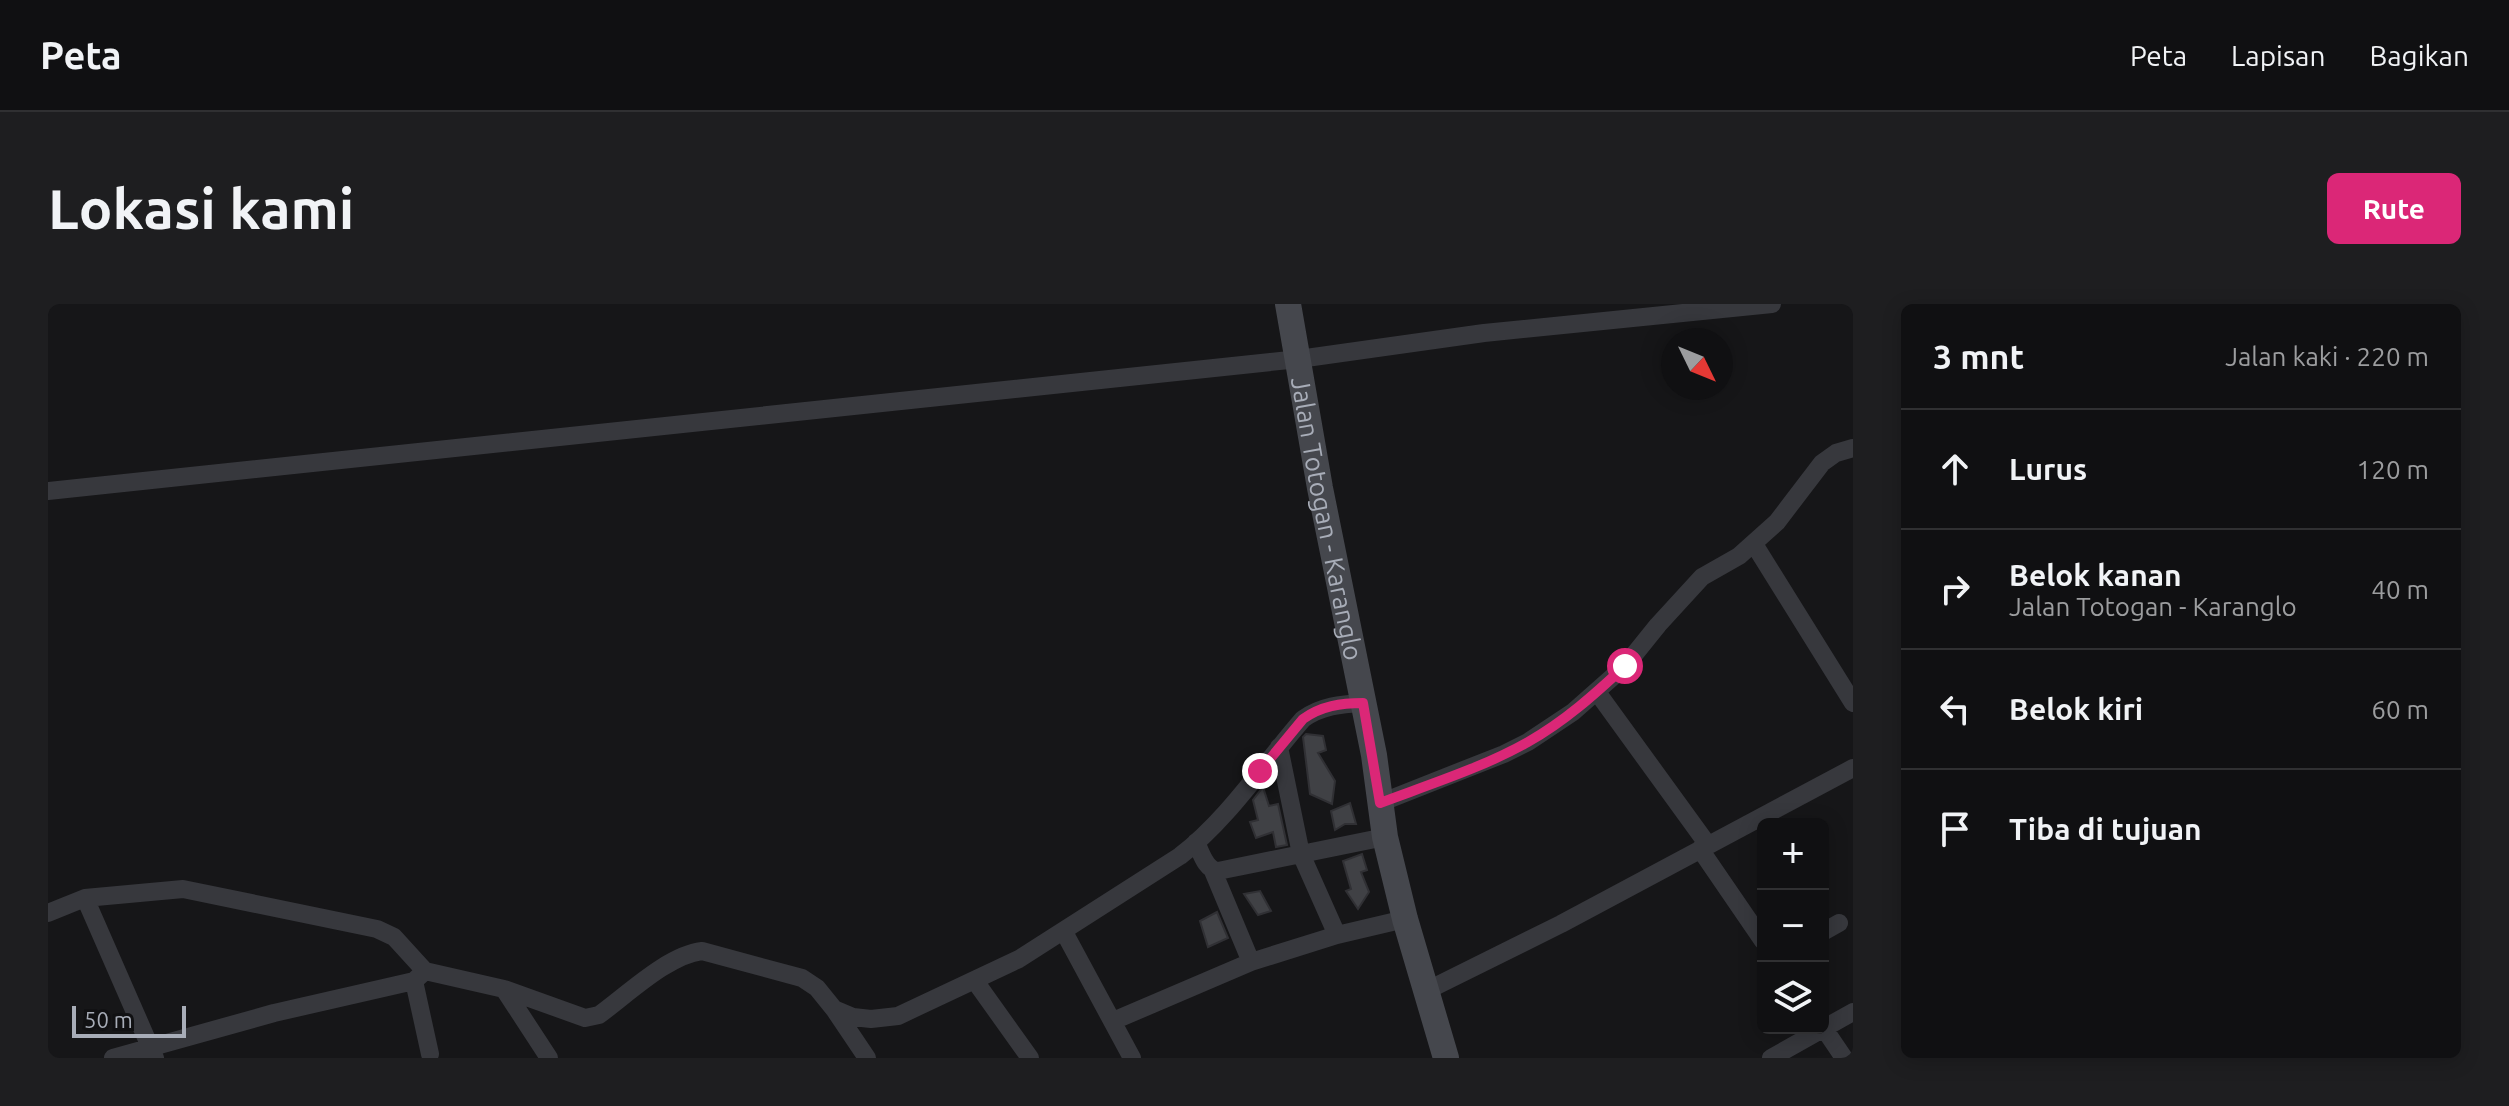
<!DOCTYPE html>
<html lang="id">
<head>
<meta charset="utf-8">
<style>
  body { margin:0; font-family:Ubuntu,sans-serif; background:#1e1e20; color:#f1f3f6 }
  .controls { position:absolute; right:24px; bottom:24px; display:grid; overflow:hidden; border-radius:12px; box-shadow:0 4px 20px #0003 }
  .controls button { width:72px; height:72px; display:grid; place-items:center; padding:0; border:0; border-bottom:2px solid #303032; background:#101012; color:#f1f3f6; font:40px sans-serif }
  .compass { position:absolute; left:1613px; top:24px; width:72px; height:72px; border-radius:50%; background:#101012; box-shadow:0 4px 20px #0003; rotate:133deg }
  .scale { position:absolute; left:24px; bottom:20px; width:114px; box-sizing:border-box; padding-left:8px; border:4px solid #a8adb8; border-top:0; font-size:22px; line-height:28px; white-space:nowrap; color:#a8adb8; -webkit-text-stroke:6px #111113; paint-order:stroke }
  .stop { position:absolute; width:24px; height:24px; margin:-18px; border:6px solid #db2777; border-radius:50%; background:#fff }
  .stop.end { background:#db2777; border-color:#fff; box-shadow:0 2px 8px #0008 }
  .list { margin:0; padding:0; list-style:none }
  h2 { display:flex; justify-content:space-between; align-items:center; height:104px; margin:0; padding:0 32px; font-size:34px }
  h2 small { font-size:26px; font-weight:400; color:#9c9d9f }
  .list li { display:grid; grid-template-columns:52px 1fr auto; gap:24px; align-items:center; box-sizing:border-box; height:120px; padding:0 32px; border-top:2px solid #303032 }
  .list b { display:block; font-size:30px; white-space:nowrap }
  .list p { margin:0; font-size:26px; white-space:nowrap; color:#9c9d9f }
  .list em { font-size:26px; font-style:normal; color:#9c9d9f }
  .icon { flex:none; width:44px; height:44px; fill:none; stroke:currentColor; stroke-width:2; stroke-linecap:round; stroke-linejoin:round }
  .map { position:relative; flex:none; width:1805px; height:754px; overflow:hidden; border-radius:12px }
  header { display:flex; align-items:center; gap:48px; box-sizing:border-box; height:112px; padding:0 40px; background:#101012; border-bottom:2px solid #303032 }
  header strong { font-size:38px }
  nav { display:flex; gap:44px; margin-inline-start:auto; font-size:28px }
  .intro { display:flex; align-items:center; justify-content:space-between; box-sizing:border-box; height:192px; padding:0 48px }
  h1 { margin:0; font-size:56px }
  .button { padding:20px 36px; border-radius:12px; background:#db2777; color:#fff; font-size:28px; font-weight:700 }
  main { display:flex; gap:48px; padding:0 48px }
  aside { flex:1; background:#101012; border-radius:12px; box-shadow:0 4px 20px #0003 }
  .map>svg:first-child { display:block }
</style>
</head>
<body>
<header>
<strong>Peta</strong>
<nav><a>Peta</a><a>Lapisan</a><a>Bagikan</a></nav>
</header>
<div class="intro"><h1>Lokasi kami</h1><a class="button">Rute</a></div>
<main>
<div class="map">
<svg width="1805" height="754" viewBox="0 0 1805 754">
  <rect width="100%" height="100%" fill="#161618"/>
  <!-- building -->
  <path fill="#404145" stroke="#303034" stroke-width="2" d="M1258 430 1275 432 1278 446 1270 449 1287 477 1284 500 1262 490 1255 433Z
    M1215 483 1221 502 1230 500 1239 541 1228 543 1225 528 1208 534 1202 518 1210 516 1205 496Z
    M1302 499 1308 520H1297L1287 526 1283 507Z
    M1314 550 1319 566 1313 568 1321 588 1310 605 1298 587 1303 585 1295 557Z
    M1212 587 1223 607 1210 611 1196 590Z
    M1169 608 1180 634 1160 643 1152 617Z"/>
  <g fill="none" stroke-linecap="round" stroke-linejoin="round">
    <!-- minor -->
    <path stroke="#37383d" stroke-width="18" d="M0 187 1251 55 1436 29 1724 0
      M1706 240 1805 399
      M1549 388 1660 541
      M1231 443 1253 550 1289 631
      M1332 499 1456 450 1480 438 1525 408 1577 362 1610 321 1654 273 1691 252 1729 218 1774 159 1788 149 1805 144
      M1148 538C1153 548 1157 566 1170 567L1337 533
      M1652 545 1715 637
      M1165 567 1203 658
      M37 594 107 754
      M0 609 37 594 135 585 329 625 346 633 377 667 456 685 537 714 551 711C580 690 620 651 654 647L754 674 769 684 786 705 805 713 823 715 850 712 971 655 1132 552C1180 515 1215 461 1255 415 1273 402 1293 400 1315 399
      M1016 628 1084 754
      M1775 628 1791 619
      M366 677 382 750
      M927 677 982 754
      M456 685 501 754
      M1378 687 1513 620 1805 464
      M786 705 819 754
      M1065 717 1203 658 1289 631 1357 615
      M1775 723 1796 754
      M65 754 226 709 366 677 377 667
      M1723 754 1805 708"/>
    <!-- secondary -->
    <path stroke="#45474d" stroke-width="26" id="s1" d="M1240 0 1272 184 1326 451 1337 533 1357 615 1398 754"/>
  </g>
  <g fill="none" stroke-linecap="round" stroke-linejoin="round">
    <!-- route -->
    <path stroke="#db2777" stroke-width="10" d="M1212 467 1255 415C1273 402 1293 399 1315 399L1332 499C1380 481 1436 463 1480 438 1517 417 1547 390 1577 362"/>
  </g>
  <g text-anchor="middle" dominant-baseline="central" stroke-width="8" stroke-linejoin="round" paint-order="stroke">
    <!-- street labels -->
    <g font-size="26" fill="#a8adb8" stroke="#111113">
      <text stroke="none"><textPath href="#s1" startOffset="218">Jalan Totogan - Karanglo</textPath></text>
    </g>
  </g>
</svg>
<div class="controls">
<button>+</button>
<button>−</button>
<button><svg class="icon" aria-label="layers" viewBox="0 0 24 24"><path d="M12 4l9 5-9 5-9-5zM3 14l9 5 9-5"/></svg></button>
</div>
<svg class="compass" viewBox="-18 -18 36 36"><path d="M0-13l5 13h-10z" fill="#e53935"/><path d="M0 13l5-13h-10z" fill="#9c9d9f"/></svg>
<div class="scale">50 m</div>
<div class="stop" style="left:1577px;top:362px"></div>
<div class="stop end" style="left:1212px;top:467px"></div>
</div>
<aside>
<h2>3 mnt<small>Jalan kaki · 220 m</small></h2>
<ul class="list">
<li><svg class="icon" aria-label="ahead" viewBox="0 0 24 24"><path d="M12 20V5M6 11l6-6 6 6"/></svg><div><b>Lurus</b></div><em>120 m</em></li>
<li><svg class="icon" aria-label="right" viewBox="0 0 24 24"><path d="M7 20v-9h11M14 6l5 5-5 5"/></svg><div><b>Belok kanan</b><p>Jalan Totogan - Karanglo</p></div><em>40 m</em></li>
<li><svg class="icon" aria-label="left" viewBox="0 0 24 24"><path d="M17 20v-9H6M10 6l-5 5 5 5"/></svg><div><b>Belok kiri</b></div><em>60 m</em></li>
<li><svg class="icon" aria-label="arrive" viewBox="0 0 24 24"><path d="M6 21V4h12l-3 4 3 4H6"/></svg><div><b>Tiba di tujuan</b></div></li>
</ul>
</aside>
</main>
</body>
</html>
